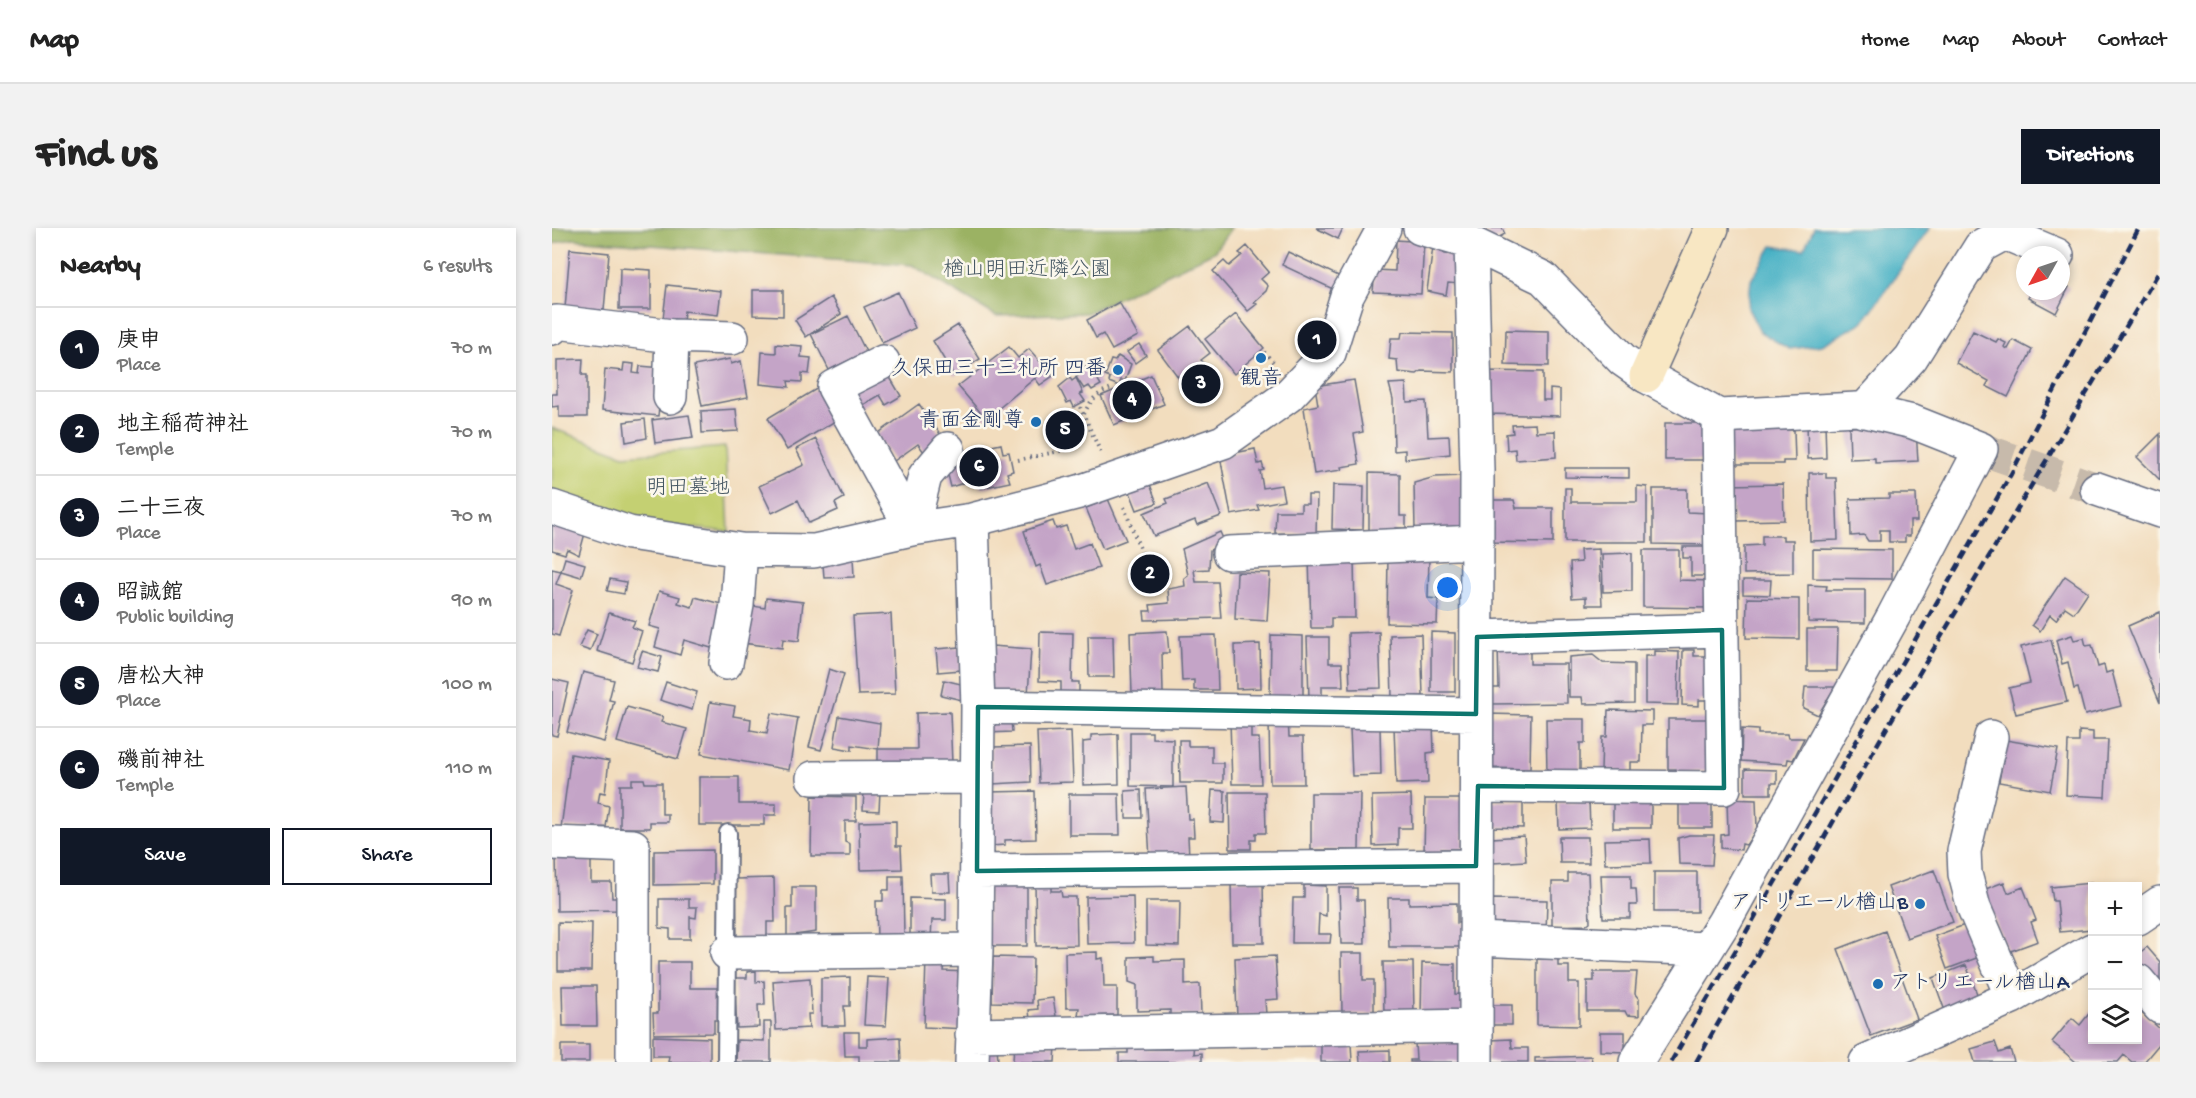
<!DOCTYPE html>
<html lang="en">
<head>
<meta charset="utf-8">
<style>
  body { margin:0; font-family:"Gochi Hand","Klee One",sans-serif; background:#f2f2f2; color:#222 }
  .controls { position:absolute; right:18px; bottom:18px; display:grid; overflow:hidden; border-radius:0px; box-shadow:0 3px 9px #0003 }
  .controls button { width:54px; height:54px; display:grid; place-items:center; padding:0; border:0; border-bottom:2px solid #e0e0e0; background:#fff; color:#222; font:30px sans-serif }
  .compass { position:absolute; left:1464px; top:18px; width:54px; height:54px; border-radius:50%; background:#fff; box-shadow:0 3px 9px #0003; rotate:230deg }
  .you { position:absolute; left:896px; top:360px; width:21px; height:21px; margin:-15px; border:4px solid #fff; border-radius:50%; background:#1a73e8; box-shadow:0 0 0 9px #1a73e833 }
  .badge { display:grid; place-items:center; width:39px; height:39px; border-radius:50%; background:#111827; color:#fff; font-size:20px; font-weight:700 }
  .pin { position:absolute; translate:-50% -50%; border:3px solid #fff; box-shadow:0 2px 6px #0006 }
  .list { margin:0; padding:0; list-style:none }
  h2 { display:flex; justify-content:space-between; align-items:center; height:78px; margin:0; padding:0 24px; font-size:26px }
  h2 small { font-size:20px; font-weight:400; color:#767676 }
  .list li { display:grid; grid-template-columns:39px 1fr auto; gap:18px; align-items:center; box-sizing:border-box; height:84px; padding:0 24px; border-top:2px solid #e0e0e0 }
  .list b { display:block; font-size:22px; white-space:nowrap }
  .list p { margin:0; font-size:20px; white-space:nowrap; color:#767676 }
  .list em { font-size:20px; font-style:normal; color:#767676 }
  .actions { display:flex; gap:12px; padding:18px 24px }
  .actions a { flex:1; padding:14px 0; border:2px solid #111827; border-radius:0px; text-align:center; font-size:21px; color:#111827 }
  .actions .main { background:#111827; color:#fff }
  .icon { flex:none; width:33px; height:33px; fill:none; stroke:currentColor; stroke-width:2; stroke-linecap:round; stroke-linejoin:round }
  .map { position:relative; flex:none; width:1608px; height:834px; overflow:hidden; border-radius:0px }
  header { display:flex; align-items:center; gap:36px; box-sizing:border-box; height:84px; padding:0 30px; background:#fff; border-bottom:2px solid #e0e0e0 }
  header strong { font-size:28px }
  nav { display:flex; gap:33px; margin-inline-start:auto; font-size:21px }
  .intro { display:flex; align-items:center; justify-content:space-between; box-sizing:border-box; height:144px; padding:0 36px }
  h1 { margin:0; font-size:42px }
  .button { padding:15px 27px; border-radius:0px; background:#111827; color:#fff; font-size:21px; font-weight:700 }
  main { display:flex; gap:36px; padding:0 36px }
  aside { flex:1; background:#fff; border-radius:0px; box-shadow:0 3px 9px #0003 }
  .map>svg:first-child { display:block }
</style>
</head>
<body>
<header>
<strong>Map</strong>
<nav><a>Home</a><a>Map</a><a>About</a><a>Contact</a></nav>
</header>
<div class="intro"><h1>Find us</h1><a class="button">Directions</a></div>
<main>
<aside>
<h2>Nearby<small>6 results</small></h2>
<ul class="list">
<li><span class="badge">1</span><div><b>庚申</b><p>Place</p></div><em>70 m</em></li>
<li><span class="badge">2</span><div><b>地主稲荷神社</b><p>Temple</p></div><em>70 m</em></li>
<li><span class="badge">3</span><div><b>二十三夜</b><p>Place</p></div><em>70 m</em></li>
<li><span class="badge">4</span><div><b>昭誠館</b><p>Public building</p></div><em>90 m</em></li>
<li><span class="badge">5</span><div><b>唐松大神</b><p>Place</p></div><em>100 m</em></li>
<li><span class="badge">6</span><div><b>磯前神社</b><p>Temple</p></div><em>110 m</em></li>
</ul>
<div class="actions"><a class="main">Save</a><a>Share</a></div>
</aside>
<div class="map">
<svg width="1608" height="834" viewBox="0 0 1608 834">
  <rect width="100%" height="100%" fill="#fbf7ec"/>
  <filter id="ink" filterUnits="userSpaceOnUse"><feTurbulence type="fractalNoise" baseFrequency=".0167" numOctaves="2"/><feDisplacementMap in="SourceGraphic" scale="12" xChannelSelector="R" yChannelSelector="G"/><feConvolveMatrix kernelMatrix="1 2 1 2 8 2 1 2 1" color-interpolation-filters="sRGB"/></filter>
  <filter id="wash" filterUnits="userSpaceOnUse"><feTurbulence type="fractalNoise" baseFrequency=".008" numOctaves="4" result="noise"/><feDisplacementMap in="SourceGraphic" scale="24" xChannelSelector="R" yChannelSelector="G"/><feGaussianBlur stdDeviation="1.35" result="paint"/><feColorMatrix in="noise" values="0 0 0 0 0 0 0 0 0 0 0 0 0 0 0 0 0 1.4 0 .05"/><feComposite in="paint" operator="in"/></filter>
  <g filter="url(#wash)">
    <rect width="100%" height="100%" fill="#f2ddbe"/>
    <!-- green -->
    <path fill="#c4d072" stroke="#708068" stroke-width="1.5" d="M0 200 72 227 173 219 177 304 76 293 0 263Z"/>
    <!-- forest -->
    <path fill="#9bb264" stroke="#5b7061" stroke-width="1.5" d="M0 0H679L662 24 535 85 444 88 360 37 20 11 0 16Z"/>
    <!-- water -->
    <path fill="#47b1c5" stroke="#317092" stroke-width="1.5" d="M1262 0H1378L1311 94 1270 117 1237 121 1208 104 1196 80 1199 52 1220 18 1252 22Z"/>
    <g id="blocks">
      <!-- building -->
      <path fill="#c4a4c7" d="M764 0H791L786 11Z
        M932 0H950L953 6 940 13Z
        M844 12 872 14 869 66 821 64 823 42 843 43Z
        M695 18 717 44 709 51 716 58 714 63 702 74 705 76 696 83 661 43 672 33 677 38 690 27 687 25Z
        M891 18 892 26H909L908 56 896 55 894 67 875 63 881 19Z
        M18 21 57 25 52 82 13 80Z
        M736 24 791 50 785 63 730 37Z
        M68 40 99 42V81H67Z
        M1509 55 1517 59 1504 85 1476 70 1480 63H1509Z
        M115 57 169 63 166 87 132 83 131 94 111 91Z
        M201 62H231V88L201 87Z
        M346 64 363 100 330 115 312 79Z
        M279 69 289 86 254 109 243 92Z
        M567 74 586 108 560 122 551 106 544 110 535 92Z
        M684 86 712 120 682 146 653 111Z
        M296 88 314 124 277 142 259 106Z
        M406 97 428 131 402 148 381 113Z
        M638 98 658 125 649 132 659 144 635 161 606 122Z
        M954 102 997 103V138L953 137Z
        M1421 103 1444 114 1446 111 1454 115 1452 119 1456 121 1461 112 1480 122 1456 169 1434 158 1437 153 1404 135Z
        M850 104 901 105V144L869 143 865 146 846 144 845 132 837 131 839 110H849Z
        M224 116 250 118 249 129 259 130 257 146 250 145V154L236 153 237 159 208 156 210 124 224 125Z
        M587 116 594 127 583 135 575 124Z
        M457 119 466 130 477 121 501 148 488 157 483 150 434 191 406 158Z
        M566 128 579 136 573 153 569 152 567 158 557 154 558 150 553 148 559 132 563 133Z
        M31 131 30 147H35V189H7V178L0 179V166H5V132Z
        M178 131 179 136 189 133 196 169 150 178 142 138Z
        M72 135 82 136 81 145 87 146 88 138 111 140 106 188 50 182 53 141 71 143Z
        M536 136 540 141 543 139 549 149 546 152 549 157 540 162 537 158 532 161 524 149 529 146 526 143Z
        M333 141 349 168 334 177 328 167 306 180 296 163Z
        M930 143 991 144V172H998V161L1008 162V188L937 186Z
        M599 147 612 176 562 197 549 168Z
        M518 150 520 153 524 150 531 165 528 166 533 173 522 179 519 173 515 175 507 159Z
        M802 152 811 204 802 206 807 236 789 239 790 242 762 246 752 180 766 177 763 158Z
        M854 155 855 174 874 173 876 209 897 208 898 226 853 231V222L842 223 841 171 837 156Z
        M271 157 290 189 235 222 216 190Z
        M367 176 391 210 372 224 366 216 342 233 324 207Z
        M184 181 186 203 150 205 149 183Z
        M137 187 141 210 103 215 100 192Z
        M93 191 95 210 74 214 72 194Z
        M1255 193H1273L1274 230 1256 231Z
        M1113 195H1164V232H1113Z
        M983 196 984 204 1003 203 1004 229 964 232 963 221 955 222 954 206 961 205 960 197Z
        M1350 197 1364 202 1366 233 1323 235V230L1298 231 1297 199Z
        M1174 198 1242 202 1243 233H1231V236H1179Z
        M1608 206V252L1585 229Z
        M264 211 292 270 283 275 286 282 257 295 246 272 220 285 207 258 252 237 244 221Z
        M449 216 451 225 457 224 461 243 455 245 458 254 429 260 427 250 399 259 393 235 424 231 422 222Z
        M703 221 706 236 710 235 712 242 708 243 711 260 729 257 732 272 705 277 707 282 679 287 668 228Z
        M1013 240H1077V250L1013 249Z
        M817 245 848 246V288H854V300H843L844 307H817Z
        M1257 245H1274V250H1284L1286 312 1258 313Z
        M910 248 912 309 863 301 862 255 883 249Z
        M596 251 605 275 585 282 576 259Z
        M656 255 669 288 645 297 643 292 602 308 592 285 616 275 614 271Z
        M1231 256 1232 292 1183 293 1175 257Z
        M781 257 812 258 811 302 780 301Z
        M1085 258 1095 259V314H1013V260H1019V274H1085Z
        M1101 261H1135V284L1158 285V317L1101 316Z
        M1337 266H1364L1365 293H1358V308H1353V314H1337V302H1328V313H1316L1312 307 1299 308 1298 271 1337 270Z
        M756 267H765L764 306 723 305 724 283H749V276H756Z
        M556 271 574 312 551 321 534 280Z
        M938 272H962L964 280H1001V315L938 314Z
        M0 291 35 298 27 327 15 321 13 326 0 322Z
        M501 293 504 301 514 298 522 321 538 315 547 340 495 357 488 337 484 339 472 303Z
        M668 304 673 315 658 322 657 341 642 342 644 354H666L669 390 593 392 592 383H599L598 377 617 375 616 361 633 358 632 350 636 347 630 321Z
        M1210 308H1231V312H1241V345L1192 346V318L1210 317Z
        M1131 319H1156L1162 348H1139V330H1131Z
        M1047 321 1050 377H1034V369L1020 370 1018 335 1029 334 1028 322Z
        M1261 321 1340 322V351L1261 350Z
        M1091 322H1127V352L1160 353V380L1091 379Z
        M1080 325V363L1051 364 1050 326Z
        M836 328 877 329 876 370 886 371 885 396 835 395Z
        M301 329 302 349 272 350 271 336Z
        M802 329 803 390H779V400H759L757 330Z
        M13 330 33 336 29 349 9 343Z
        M603 330 612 355 593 362 584 337Z
        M0 341 9 343 4 356 21 362 7 408 0 406Z
        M685 344 718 345 715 393 683 391Z
        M1513 348 1536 364 1522 385 1513 379 1504 392 1498 387 1488 403 1480 397Z
        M58 351 74 354 72 366 55 363Z
        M1191 352H1219L1218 367 1191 366Z
        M1256 357 1275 358 1274 362H1313V395L1256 394Z
        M107 363 128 369 126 375 140 379 143 369 173 377 166 422 132 412 128 427 103 419 108 401 97 398Z
        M214 370 251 374 247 413 231 411 230 420 190 415 195 377 213 380Z
        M1195 370 1247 371V411L1194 410Z
        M1608 384V475L1576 398Z
        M57 385 83 393 80 399 90 403 80 434 45 423Z
        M339 386 343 466 306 467 301 388Z
        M1255 401H1286L1285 443H1255Z
        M35 402 45 406 38 423 27 419Z
        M615 403 617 425H610L611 465 580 466 578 405Z
        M488 404 521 405 520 454H527V469H509V454L487 453Z
        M827 404 829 460 798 461 796 405Z
        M879 404 903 405V464H879Z
        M869 406 871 468H840L838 407Z
        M664 407 666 462H642V452L630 453 628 408Z
        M719 407 751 408V471H718Z
        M1520 407 1522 412 1532 410 1534 418 1540 417 1546 439 1552 437 1554 445 1560 443 1569 478 1533 487 1526 460 1522 461 1516 434 1510 436 1504 412Z
        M536 408H561L562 449H537Z
        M755 409H777V435H790L791 458H770V469L757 470Z
        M1499 412 1515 474 1464 486 1457 460 1478 455 1469 419Z
        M708 416 709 460 684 461 683 417Z
        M946 417H978V436H1014L1015 475 939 476 938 460H947Z
        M440 418 479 421 476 467 436 464Z
        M408 419 409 442 386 444 384 421Z
        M1131 422H1142V428H1160V472H1147V478L1130 477Z
        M90 423 110 429 106 444 85 439Z
        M1102 423 1127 424 1126 477 1093 476V428H1102Z
        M1041 427 1051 435 1082 436V475L1031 476 1030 469H1017V429Z
        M277 441 292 446 269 522 257 519Z
        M31 444 62 452 57 472 62 473 52 514 15 504Z
        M0 451 17 455 5 508 0 507Z
        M392 452 413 457 410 472 389 467Z
        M114 454 145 464 140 482 108 472Z
        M1253 459H1283L1266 487 1251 480Z
        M158 474 183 478 181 488 199 491 198 502 215 505 219 485 246 490 237 542 149 526Z
        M75 479 111 489 109 494 135 501 126 531 65 514Z
        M1056 482 1100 483V497H1090L1089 534H1078V544L1049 543 1050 509H1055Z
        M398 484 400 536 326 538V521H365L364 485Z
        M936 486 979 487 978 541 936 540Z
        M287 488 328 495 326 521 300 517V522L282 519Z
        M736 490 737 509H751L752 556H718L717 491Z
        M434 491H459L460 504 434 505Z
        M994 491H1033V515H1028V543L995 544Z
        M1116 491H1162L1163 542 1124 546V541H1116Z
        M699 492V510H707L709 556H680L678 493Z
        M881 497 882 524 875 525 876 555 844 556 842 498Z
        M828 499 829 547 800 548 798 500Z
        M1190 501 1206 502V506H1235L1236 510H1252L1241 532 1236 531 1235 536 1189 533Z
        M519 503 521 554 487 555 485 504Z
        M1527 503 1541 504V512H1556L1553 569 1514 567 1516 514H1527Z
        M578 504H600V510L621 511V559L578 558Z
        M566 506 567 556 531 557V514L539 513V507Z
        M627 512H636V518H660V535H671V555H628Z
        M1454 512 1506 521 1498 563 1447 554Z
        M478 518 479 554 440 556 439 519Z
        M19 526 57 533 53 565 48 564 46 575 57 578 54 599 9 600Z
        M1193 541 1225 542V555H1219V566H1193Z
        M147 549H187V576H224V587H212V597H147Z
        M80 551H92L93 555H110V586H116V594H98V600H68V557H80Z
        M634 559 636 591H641L642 609H636L637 629 598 631 594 561Z
        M589 562 590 590H574L573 563Z
        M660 562 673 563 672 595 658 594Z
        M312 563H328L327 583 311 582Z
        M483 563 484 611 453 612V617L438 618 436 564Z
        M677 564H713L714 605H704V612H699V621H678Z
        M759 565H808L807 622H759Z
        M517 566H567L568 607H517Z
        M859 567 860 600H846V617L821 618 820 568Z
        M260 568 304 569V593H293V614L298 616V628H259Z
        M873 571H912V621H890L887 629H872Z
        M1175 571 1204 572 1205 601 1194 617 1190 616 1189 622 1169 620V607L1176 606Z
        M1061 572H1099V600H1061Z
        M939 573H971V600L939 599Z
        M1037 573 1038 600 1007 601 1006 574Z
        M1127 574H1160V600H1127Z
        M344 593V618H349L350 641 308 642 307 594Z
        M1137 607H1162L1160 637 1127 636 1126 610Z
        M972 608 974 633 941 635 940 610Z
        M1007 609H1036L1037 635H1008Z
        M1098 611 1099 635 1053 636 1052 612Z
        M161 622V656L102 657V623Z
        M39 624V654H59L60 670H70V682L5 683 4 625Z
        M1382 642 1401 694 1355 710 1336 659Z
        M1102 644H1145V684H1102Z
        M1016 645H1036L1038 694 1034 697 1000 698V654H1016Z
        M378 646H397L398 664H379Z
        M1049 647H1079V661H1084L1085 677H1078V690H1051Z
        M337 648H351L352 710 325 711 324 673H331V662H337Z
        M222 650 223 694H215V713H185L184 651Z
        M679 652H711L712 715H680Z
        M499 653V663H509L510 669H524L525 717 484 718 483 654Z
        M1452 654 1456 665 1471 659 1484 692 1479 694 1486 713 1456 724 1431 662Z
        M436 655H475V718H435Z
        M1539 655 1540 701 1508 704 1505 673H1501L1499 659Z
        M752 657 774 658V688L767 686 766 706H779L778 715H740L741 670H752Z
        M240 659H264V704L235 708V680H240Z
        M787 660H805V672H812L813 716H789Z
        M581 668 582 715 535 716 534 669Z
        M358 670 394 671V692H380L379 711H358Z
        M836 670H857V676L905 675V695H914V719H837Z
        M107 671H137V679H145L144 690 138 689V711H118V701L107 700Z
        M939 671 995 672 994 706 938 705Z
        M594 673H628L627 718 594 717Z
        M6 694 40 695 39 743H6Z
        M1418 695 1430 728 1395 741 1383 708Z
        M1333 703 1365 791 1319 808 1286 721Z
        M1595 719 1608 734V762L1586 735V726Z
        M545 724V731L551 730 552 759H565V787L526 788 527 780H514L513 725Z
        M789 725H811V752H822V786H790Z
        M602 728V733L633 732V757L648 756 649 787H618V782L585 783V757L577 754V729Z
        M723 728 726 771 713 772 714 787 685 789 683 730Z
        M441 729 481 730 480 775 440 774Z
        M374 730 393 731 392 743 417 744 415 801 372 799Z
        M985 731H1006V738H1017V755H1027V798L985 797Z
        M106 734H138V760H167V792H162V805L102 806 101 785H106Z
        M831 734H861L862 787H832Z
        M870 735 903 736V766L911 767V787H869Z
        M1414 737 1427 771 1393 783 1381 750Z
        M204 743V754L212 753 213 777H206L207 799 185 800 182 750H195V744Z
        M1042 744H1085L1083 766 1087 771V788L1075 787 1073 783H1035V753H1042Z
        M298 749V778H292L293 798H269V750Z
        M315 749 337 750 334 798 312 797Z
        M258 750 260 786H256L257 800 224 802 221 753Z
        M10 758H44L45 798H11Z
        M501 770 504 788 478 792 477 782 486 781 485 772Z
        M933 777H960V797H933Z
        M1540 782V812H1586V782L1608 801V815L1592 834H1580L1572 827 1566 834H1524L1500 814 1520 790 1528 797Z
        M212 794H219V834H184L185 812 212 813Z
        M292 804H307V818H315V811L348 809 349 834H307V828H293Z
        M1048 804H1073V824L1048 823Z
        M101 808 158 810V834H116L117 828H101Z
        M959 811 960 820H976V834H935L939 812Z
        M909 813 910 834H858V832H864L863 815Z
        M620 814H643L642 826 650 825V834H567V825H576V815H593L595 821H620Z
        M1443 814 1447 825 1458 821 1462 834H1423L1419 821Z
        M462 815 504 817 503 834H461Z
        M799 815 800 834H769V816Z
        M429 816H445L446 834H430Z
        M9 817H37V834H9Z
        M838 822V834H808L807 823Z
        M1039 828 1040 834H983V830Z"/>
    </g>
  </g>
  <g filter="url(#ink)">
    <use href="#blocks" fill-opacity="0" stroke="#666c80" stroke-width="1.5"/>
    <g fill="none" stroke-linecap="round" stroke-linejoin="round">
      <!-- street-tunnel -->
      <path stroke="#c7baab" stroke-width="33" stroke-dasharray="33 16" stroke-linecap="butt" d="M1429 221 1545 261"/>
      <defs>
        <path id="lane" d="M174 834 176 605"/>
        <path id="street" d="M868 0 919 15 991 50 1071 132 1094 148 1167 188 1305 181 1361 194 1429 221 1341 389 1172 694 1084 834
          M919 15 925 242 924 834
          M0 100 5 94 120 108 180 110
          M331 134 282 159 360 301
          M118 169 120 108
          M1311 183 1359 130 1429 18 1453 5 1505 27
          M1545 261 1608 283
          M0 279 77 305 189 322 262 323 360 301 420 292 527 264 671 214 736 168 777 125 795 68 832 0
          M420 292 426 479 424 722 420 834
          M360 301 373 248 396 221
          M677 325 925 314
          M925 409 1170 402
          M174 435 185 377 189 322
          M426 479 924 486
          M1439 509 1412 623 1413 646 1422 680 1460 769
          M261 550 425 549
          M926 558 1172 560 1167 188
          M0 615 81 618V834
          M425 643 924 638
          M1586 690 1608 675
          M926 711 1155 721
          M175 725 424 722
          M1586 753 1608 779
          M420 807 924 798
          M1314 834 1460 769 1540 722"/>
        <path id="secondary" d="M1094 148 1160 0"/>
      </defs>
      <!-- lane casing -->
      <use href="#lane" stroke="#666c80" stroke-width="20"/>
      <!-- street casing -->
      <use href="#street" stroke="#666c80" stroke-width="36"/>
      <!-- secondary casing -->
      <use href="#secondary" stroke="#666c80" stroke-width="36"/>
      <!-- path -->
      <path stroke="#666c80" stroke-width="4" stroke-dasharray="1.5 4.5" stroke-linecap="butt" d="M712 124 721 134
        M528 179 549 225
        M532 186C539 171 545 165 562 159
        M466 232 517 221
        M572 279 593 334"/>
      <!-- lane -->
      <use href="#lane" stroke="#fff" stroke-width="16"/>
      <!-- street -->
      <use href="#street" stroke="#fff" stroke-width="33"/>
      <!-- secondary -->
      <use href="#secondary" stroke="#f8e7c3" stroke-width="33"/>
      <!-- rail -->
      <path stroke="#1b2f5e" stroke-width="4.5" stroke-dasharray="9 4.5" stroke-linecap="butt" d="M1119 834 1459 246 1587 0
        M1144 834 1337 496 1608 42"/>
    </g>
  </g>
  <!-- marked area -->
  <path fill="none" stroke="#0f766e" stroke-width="4.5" stroke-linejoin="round" d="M1170 402 1172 560 926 558 924 638 425 643 426 479 924 486 925 409Z"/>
  <!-- markers -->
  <g fill="#1f6fb2" stroke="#fbf7ec" stroke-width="2">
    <circle cx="709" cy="130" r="6"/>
    <circle cx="566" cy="142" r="6"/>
    <circle cx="484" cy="194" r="6"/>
    <circle cx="1368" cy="676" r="6"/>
    <circle cx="1326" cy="756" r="6"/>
  </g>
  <g text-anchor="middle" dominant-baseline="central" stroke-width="5" stroke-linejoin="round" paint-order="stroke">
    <!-- park labels -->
    <g font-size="21" fill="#455763" stroke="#fbf7ec">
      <text x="475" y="43">楢山明田近隣公園</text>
      <text x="136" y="261">明田墓地</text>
    </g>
    <!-- poi labels -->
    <g font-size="21" fill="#1b2f5e" stroke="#fbf7ec" text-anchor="end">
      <text x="554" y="142">久保田三十三札所 四番</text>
      <text x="709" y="152" text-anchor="middle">観音</text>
      <text x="472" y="194">青面金剛尊</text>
      <text x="1356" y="676">アトリエール楢山B</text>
      <text x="1338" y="756" text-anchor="start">アトリエール楢山A</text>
    </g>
  </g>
</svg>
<div class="controls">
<button>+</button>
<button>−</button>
<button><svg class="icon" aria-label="layers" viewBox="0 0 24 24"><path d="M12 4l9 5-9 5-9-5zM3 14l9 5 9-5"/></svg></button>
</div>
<svg class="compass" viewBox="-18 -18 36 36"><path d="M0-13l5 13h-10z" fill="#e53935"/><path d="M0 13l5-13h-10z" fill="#767676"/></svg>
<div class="you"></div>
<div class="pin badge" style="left:765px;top:112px">1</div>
<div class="pin badge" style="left:598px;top:346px">2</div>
<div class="pin badge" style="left:649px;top:156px">3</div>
<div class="pin badge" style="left:580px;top:172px">4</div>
<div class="pin badge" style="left:513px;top:202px">5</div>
<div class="pin badge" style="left:427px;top:239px">6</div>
</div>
</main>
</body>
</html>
